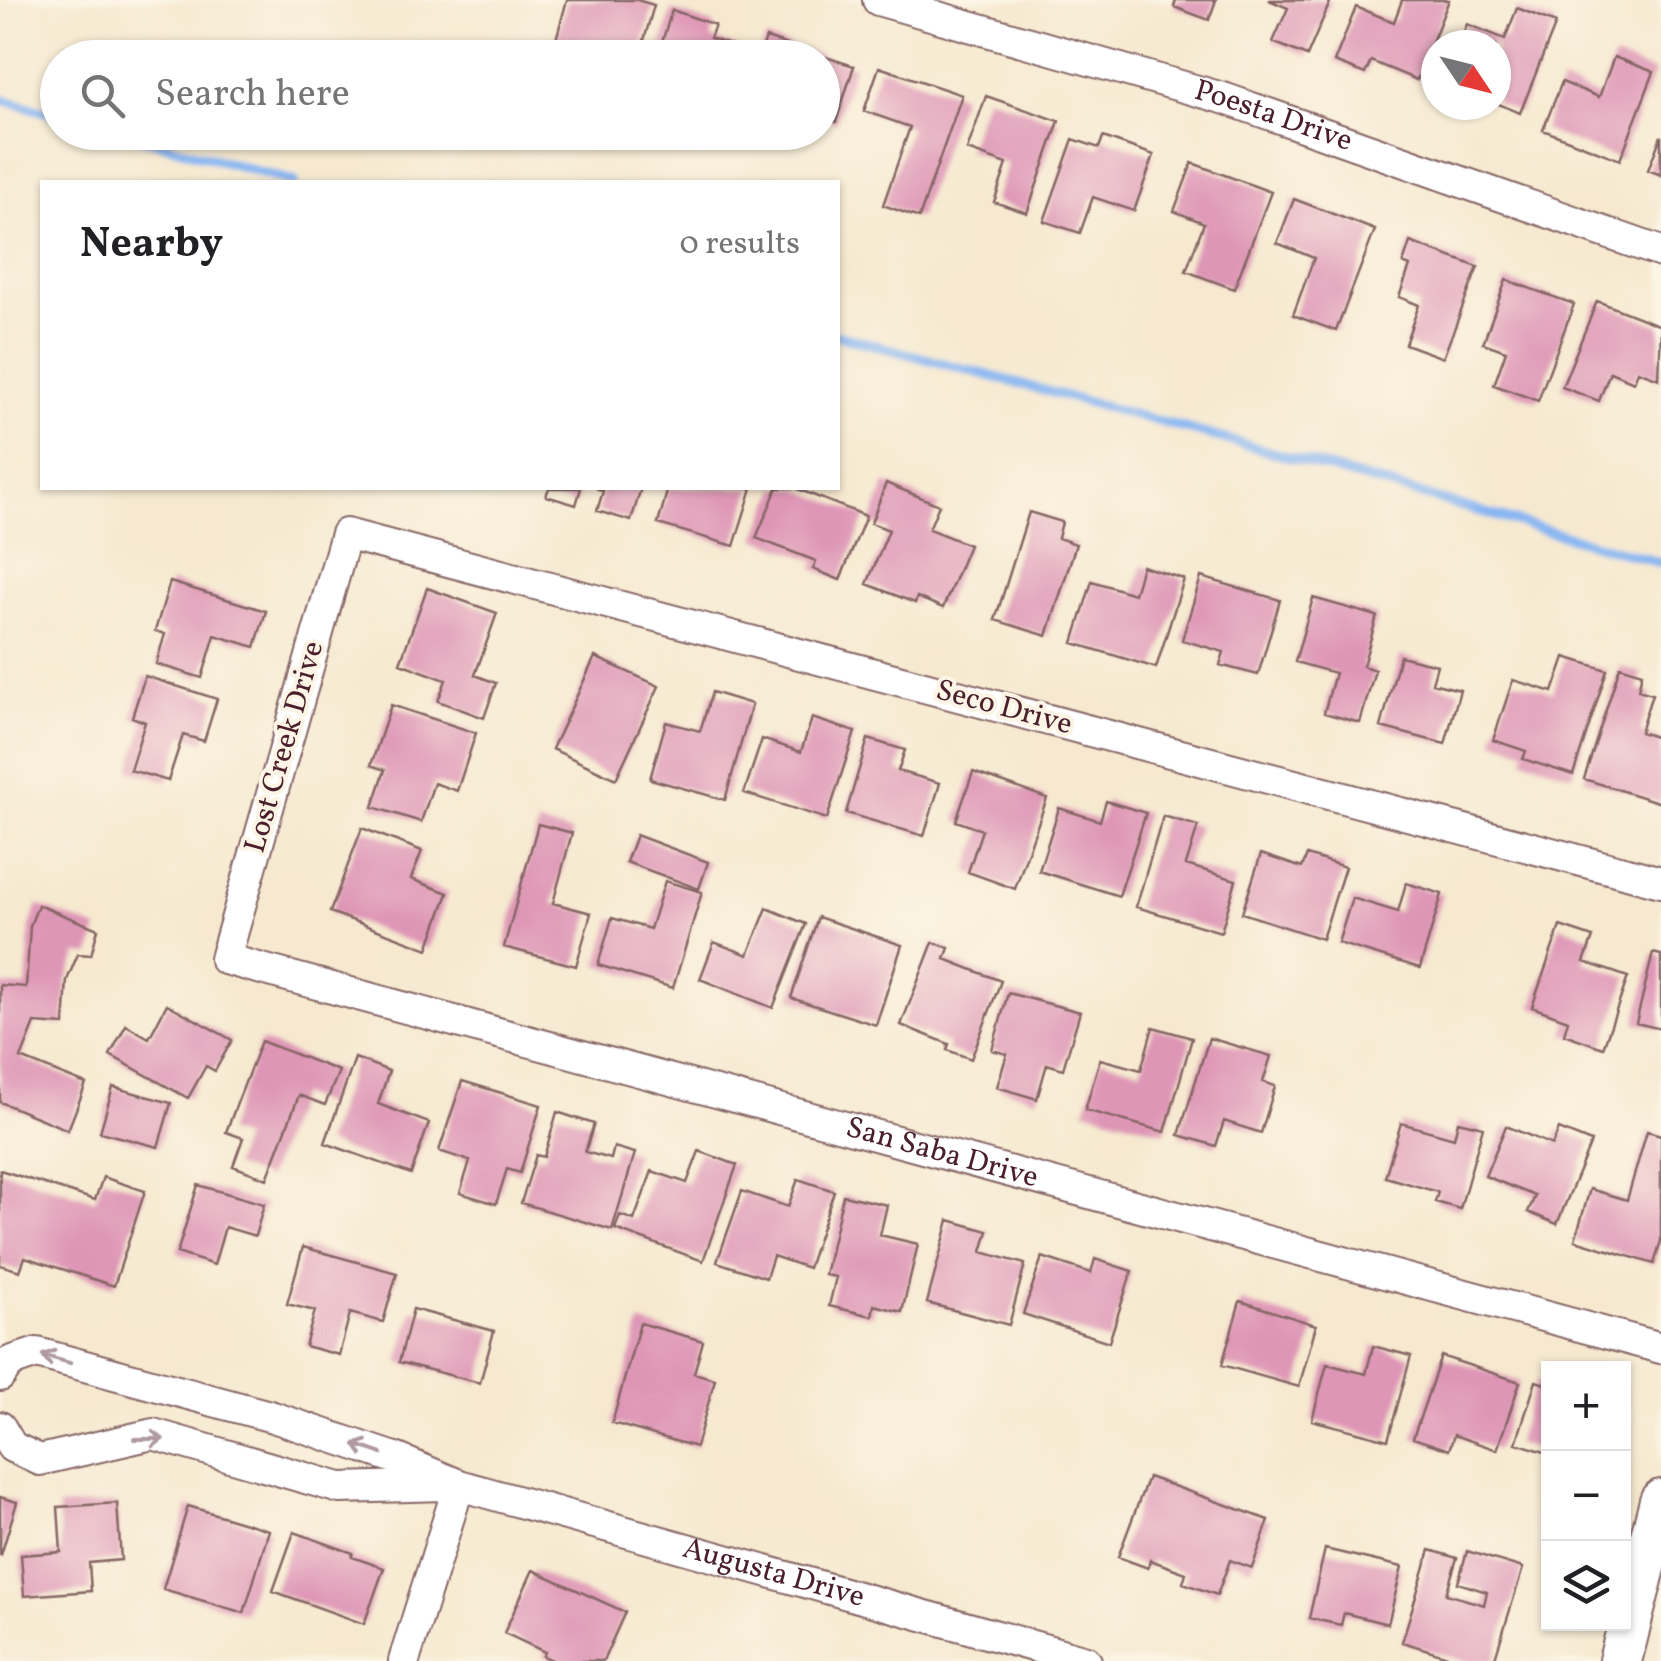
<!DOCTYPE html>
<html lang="en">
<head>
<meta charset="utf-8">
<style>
  body { margin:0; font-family:Vollkorn,serif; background:#f2f2f2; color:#202124 }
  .controls { position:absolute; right:30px; bottom:30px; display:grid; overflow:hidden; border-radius:0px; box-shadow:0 2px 8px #0004 }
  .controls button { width:90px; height:90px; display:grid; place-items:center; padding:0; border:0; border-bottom:2px solid #e0e0e0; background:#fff; color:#202124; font:50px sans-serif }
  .compass { position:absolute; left:1421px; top:30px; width:90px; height:90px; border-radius:50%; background:#fff; box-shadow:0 2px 8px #0004; rotate:125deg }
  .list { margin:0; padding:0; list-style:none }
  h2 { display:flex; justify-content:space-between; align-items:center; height:130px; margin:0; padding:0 40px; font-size:42px }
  h2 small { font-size:32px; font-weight:400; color:#757577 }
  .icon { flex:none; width:55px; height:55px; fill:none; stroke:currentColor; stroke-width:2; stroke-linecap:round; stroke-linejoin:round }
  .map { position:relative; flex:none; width:1661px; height:1661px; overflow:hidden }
  .search { position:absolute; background:#fff; box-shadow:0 2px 8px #0004; left:40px; top:40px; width:800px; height:110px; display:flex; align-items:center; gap:25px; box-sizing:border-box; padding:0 35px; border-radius:55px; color:#757577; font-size:38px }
  .panel { position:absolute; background:#fff; box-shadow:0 2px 8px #0004; left:40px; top:180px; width:800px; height:310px; border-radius:0px }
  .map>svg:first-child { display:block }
</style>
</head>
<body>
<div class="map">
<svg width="1661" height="1661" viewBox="0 0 1661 1661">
  <rect width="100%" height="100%" fill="#fcf5e5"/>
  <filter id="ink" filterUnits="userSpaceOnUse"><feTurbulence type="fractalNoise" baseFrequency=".01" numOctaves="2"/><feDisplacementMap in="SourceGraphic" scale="20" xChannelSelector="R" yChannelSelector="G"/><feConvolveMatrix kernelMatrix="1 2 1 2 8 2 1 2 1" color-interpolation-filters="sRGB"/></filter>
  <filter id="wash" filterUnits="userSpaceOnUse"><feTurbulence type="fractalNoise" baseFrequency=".0048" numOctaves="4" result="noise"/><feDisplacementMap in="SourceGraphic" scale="40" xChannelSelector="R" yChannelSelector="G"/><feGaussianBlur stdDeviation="2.25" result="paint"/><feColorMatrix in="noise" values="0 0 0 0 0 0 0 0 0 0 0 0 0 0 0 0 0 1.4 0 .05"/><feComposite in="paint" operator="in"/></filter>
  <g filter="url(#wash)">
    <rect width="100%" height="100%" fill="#f6e9d0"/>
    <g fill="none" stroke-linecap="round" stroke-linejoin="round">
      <!-- stream -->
      <path stroke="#87b6f2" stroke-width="10" d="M0 99 58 115
        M121 132 294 182
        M838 335 1254 447 1661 563"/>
    </g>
    <g id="blocks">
      <!-- building -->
      <path fill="#de96b6" d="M567 0H637L654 5 639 58H565L552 54Z
        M1176 0H1216L1209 20 1174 7Z
        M1269 0H1331L1307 56 1273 42 1288 8Z
        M1402 0H1449L1417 80 1371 61 1365 74 1334 62 1356 7 1394 22Z
        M1517 8 1556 23 1520 113 1496 103V45H1458L1467 24 1505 39Z
        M672 10 715 25 710 38 751 52 750 58H657Z
        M766 38 854 66 836 122 822 118V58H759Z
        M1614 57 1654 72 1620 160 1543 130 1562 82 1599 97Z
        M879 67 962 95 919 218 883 205 910 127 864 111Z
        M986 96 1059 121 1027 213 994 202 1007 164 967 150Z
        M728 132H775L770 147Z
        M1661 136V175L1648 170Z
        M1103 137 1154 155 1134 211 1093 197 1080 233 1044 221 1073 139 1099 148Z
        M1192 163 1271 192 1234 289 1186 271 1204 223 1174 211Z
        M1294 199 1375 230 1336 331 1293 315 1314 258 1277 243Z
        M1410 242 1478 267 1443 358 1405 344 1419 305 1399 297 1410 266 1403 263Z
        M1506 280 1574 304 1538 401 1494 385 1506 351 1483 343Z
        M1597 301 1661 326 1659 379 1638 371 1634 382 1610 372 1599 401 1562 387Z
        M886 483 939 505 929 529 969 545 943 608 917 597 915 603 867 584 889 530 871 523Z
        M549 488H581L576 505 546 496Z
        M596 488H641L631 521 597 511 603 491Z
        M668 488H752L734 546 658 524Z
        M777 488H795L866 516 840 580 813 569 816 561 756 538Z
        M1029 512 1062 522 1058 538 1076 544 1047 636 995 620Z
        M1142 566 1184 579 1156 668 1073 643 1092 581 1134 594Z
        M1201 577 1280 600 1258 675 1220 665 1224 652 1182 640Z
        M170 582 266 611 255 647 215 635 202 678 156 664 165 634 155 631Z
        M427 588 497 613 475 675 496 683 484 718 438 701 446 680 400 663Z
        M1313 598 1377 616 1363 666 1375 670 1360 723 1324 713 1335 673 1295 662Z
        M1400 656 1437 665 1432 683 1460 690 1445 744 1381 727Z
        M595 657 659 686 616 779 552 749Z
        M1565 657 1607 670 1573 775 1523 759 1526 751 1493 740 1513 680 1553 692Z
        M1620 666 1642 673 1638 690 1652 694 1640 732 1661 739V803L1584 779Z
        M145 676 217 699 204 741 183 735 168 781 130 770 145 722 132 717Z
        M712 692 752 704 725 800 650 779 666 722 700 731Z
        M391 705 476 733 457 791 434 783 421 822 373 807 385 770 371 765Z
        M812 718 855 732 827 819 744 793 762 739 801 752Z
        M868 739 905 750 898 771 940 783 924 836 846 813Z
        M973 772 1047 798 1015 889 968 872 982 830 956 821Z
        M1106 801 1146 813 1119 896 1039 871 1059 808 1100 821Z
        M1163 816 1198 826 1186 865 1236 880 1221 932 1136 907Z
        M538 824 572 833 553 903 591 913 576 966 504 947Z
        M362 828 422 851 411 879 448 893 428 949 330 912Z
        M636 835 708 862 699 889 626 862Z
        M1261 854 1302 868 1307 855 1345 867 1322 939 1242 913Z
        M665 881 702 892 673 988 598 965 612 918 650 929Z
        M1406 883 1442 894 1420 968 1338 943 1352 898 1398 912Z
        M38 905 98 929 91 955 78 954 67 980 64 1025 35 1023 21 1058 86 1084 68 1130 0 1102V985L26 987 30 926Z
        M767 908 806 924 773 1008 700 979 714 942 748 955Z
        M818 917 902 945 876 1025 791 998Z
        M1560 926 1593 937 1584 962 1628 977 1603 1048 1564 1034 1568 1020 1532 1007Z
        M933 942 949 948 945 959 1001 981 971 1059 947 1050 949 1044 901 1025Z
        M1653 953 1661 955V1029L1636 1023Z
        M1008 993 1080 1012 1063 1069 1047 1064 1037 1099 997 1087 1007 1054 992 1050Z
        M167 1004 232 1040 215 1071 206 1066 188 1098 110 1055 126 1025 149 1038Z
        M1153 1027 1192 1038 1165 1132 1085 1110 1100 1059 1141 1070Z
        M1209 1038 1271 1056 1263 1082 1275 1086 1261 1133 1224 1121 1216 1146 1179 1135Z
        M261 1041 339 1071 325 1105 299 1095 267 1179 233 1166 243 1138 226 1132Z
        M355 1058 389 1071 378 1104 429 1123 411 1174 325 1143Z
        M462 1081 541 1105 520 1173 507 1169 496 1204 460 1193 470 1161 439 1151Z
        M113 1087 171 1103 158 1147 100 1132Z
        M557 1112 594 1124 585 1152 611 1159 614 1147 635 1153 612 1230 521 1203 536 1155 544 1157Z
        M1458 1121 1483 1127 1460 1209 1435 1202 1438 1192 1385 1177 1401 1123 1454 1138Z
        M1506 1126 1552 1145 1559 1129 1591 1142 1557 1224 1528 1212 1535 1196 1485 1176Z
        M1647 1131 1661 1135V1241L1654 1264 1575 1240 1590 1189 1627 1200Z
        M699 1151 737 1165 703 1261 615 1229 620 1215 634 1220 652 1171 687 1183Z
        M0 1170 95 1200 103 1177 145 1191 114 1286 25 1257 20 1271 0 1265Z
        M798 1179 834 1191 808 1268 773 1256 766 1278 717 1262 742 1191 788 1207Z
        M198 1185 264 1204 255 1236 225 1227 214 1265 177 1253Z
        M843 1195 887 1205 880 1235 918 1244 902 1312 874 1305 872 1316 829 1306 836 1277 825 1275Z
        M949 1220 988 1231 982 1252 1025 1264 1009 1325 927 1303Z
        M303 1247 397 1273 383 1322 350 1313 339 1355 305 1346 315 1311 287 1304Z
        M1042 1257 1091 1273 1095 1259 1132 1271 1109 1342 1023 1314Z
        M1240 1301 1316 1325 1299 1387 1222 1365Z
        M413 1309 494 1331 480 1383 399 1362Z
        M640 1323 703 1341 694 1373 715 1379 696 1447 612 1423Z
        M1373 1346 1411 1356 1388 1440 1312 1420 1327 1364 1366 1374Z
        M1441 1356 1520 1382 1497 1450 1454 1435 1449 1450 1413 1438Z
        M1536 1381 1548 1385V1453L1516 1443Z
        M1148 1477 1269 1520 1252 1568 1230 1560 1217 1595 1183 1583 1186 1573 1150 1560 1148 1568 1118 1557Z
        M0 1497 17 1502 1 1555H0Z
        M117 1503 121 1560 89 1563 91 1591 24 1596 21 1555 61 1552 58 1507Z
        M188 1506 269 1530 244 1613 163 1589Z
        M294 1532 353 1553 352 1557 384 1568 364 1624 273 1591Z
        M1325 1549 1402 1567 1388 1624 1344 1613 1341 1625 1309 1618Z
        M1430 1550 1457 1558 1446 1594 1484 1605 1487 1592 1458 1583 1467 1551 1523 1568 1494 1661H1464L1402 1642Z
        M533 1570 625 1612 603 1661H554L543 1656 545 1652 504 1633Z"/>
    </g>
  </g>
  <g filter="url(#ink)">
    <use href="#blocks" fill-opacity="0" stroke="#866665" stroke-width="2.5"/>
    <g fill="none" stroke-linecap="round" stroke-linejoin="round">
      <defs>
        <g id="street">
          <path id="s1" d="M878 0 1226 99 1661 252"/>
          <path id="s2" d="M1661 882 346 534 225 959 1661 1348"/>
          <path id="s3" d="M0 1376 10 1362 37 1353 273 1417 395 1458 459 1485 1086 1661"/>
          <path d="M0 1427 12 1447 40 1460 153 1434 340 1488 446 1485"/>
          <path d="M404 1661 459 1485"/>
        </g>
        <path id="secondary" d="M1620 1661 1661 1501"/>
      </defs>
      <!-- street casing -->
      <use href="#street" stroke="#866665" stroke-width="34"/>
      <!-- secondary casing -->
      <use href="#secondary" stroke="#866665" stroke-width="46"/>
      <!-- street -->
      <use href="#street" stroke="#fff" stroke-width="30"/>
      <!-- secondary -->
      <use href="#secondary" stroke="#fff" stroke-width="42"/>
    </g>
    <!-- one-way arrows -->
    <defs><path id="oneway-shaft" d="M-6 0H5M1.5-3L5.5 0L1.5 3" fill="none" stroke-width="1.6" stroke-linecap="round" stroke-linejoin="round" transform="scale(2.5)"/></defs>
    <g stroke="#ae9aa0">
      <use href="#oneway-shaft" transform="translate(56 1359) rotate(-164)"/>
      <use href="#oneway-shaft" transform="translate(149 1439)"/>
      <use href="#oneway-shaft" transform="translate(368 1449) rotate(-161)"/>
    </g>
  </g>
  <g text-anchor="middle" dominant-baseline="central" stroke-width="8" stroke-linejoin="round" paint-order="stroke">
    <!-- street labels -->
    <g font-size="30" fill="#4a1f2b" stroke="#fcf5e5">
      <text stroke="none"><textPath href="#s1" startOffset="412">Poesta Drive</textPath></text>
      <text transform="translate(1004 708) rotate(15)">Seco Drive</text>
      <text transform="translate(285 747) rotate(-74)">Lost Creek Drive</text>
      <text stroke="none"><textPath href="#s2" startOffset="2545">San Saba Drive</textPath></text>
      <text stroke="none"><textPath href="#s3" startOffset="815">Augusta Drive</textPath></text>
    </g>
  </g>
</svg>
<div class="controls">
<button>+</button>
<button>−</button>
<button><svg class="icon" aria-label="layers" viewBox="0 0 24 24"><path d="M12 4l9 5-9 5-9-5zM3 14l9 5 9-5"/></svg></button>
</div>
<svg class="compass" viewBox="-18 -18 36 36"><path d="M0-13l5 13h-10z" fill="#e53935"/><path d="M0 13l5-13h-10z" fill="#757577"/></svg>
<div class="search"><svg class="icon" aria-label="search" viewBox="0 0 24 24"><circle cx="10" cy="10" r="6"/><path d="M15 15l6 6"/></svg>Search here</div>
<section class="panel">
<h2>Nearby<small>0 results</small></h2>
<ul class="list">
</ul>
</section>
</div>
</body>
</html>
